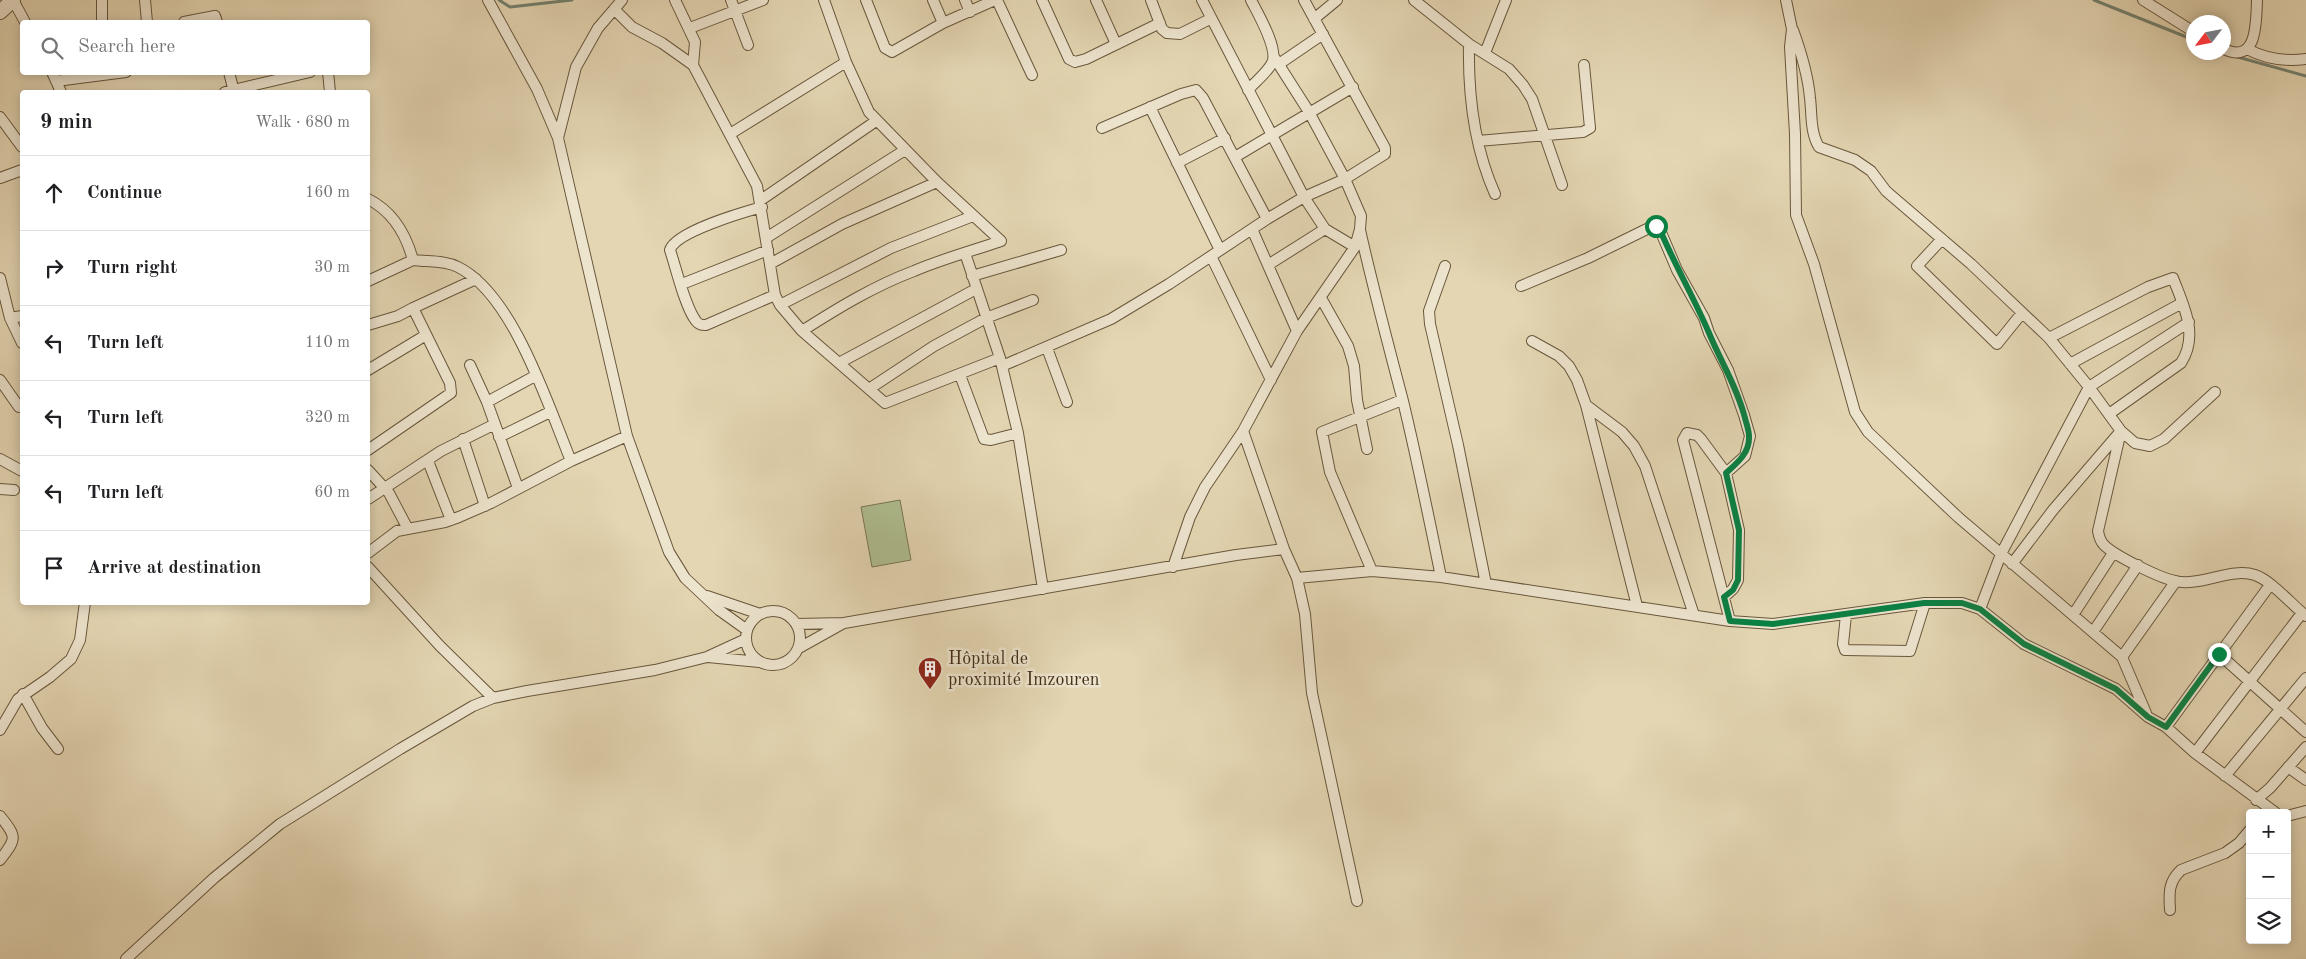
<!DOCTYPE html>
<html lang="en">
<head>
<meta charset="utf-8">
<style>
  body { margin:0; font-family:"Old Standard TT",serif; background:#f6f6f6; color:#202124 }
  .controls { position:absolute; right:15px; bottom:15px; display:grid; overflow:hidden; border-radius:5px; box-shadow:0 2px 12px #0003 }
  .controls button { width:45px; height:45px; display:grid; place-items:center; padding:0; border:0; border-bottom:1px solid #e0e0e0; background:#fff; color:#202124; font:25px sans-serif }
  .compass { position:absolute; left:2186px; top:15px; width:45px; height:45px; border-radius:50%; background:#fff; box-shadow:0 2px 12px #0003; rotate:238deg }
  .stop { position:absolute; width:15px; height:15px; margin:-11px; border:4px solid #0b8043; border-radius:50%; background:#fff }
  .stop.end { background:#0b8043; border-color:#fff; box-shadow:0 1px 5px #0008 }
  .list { margin:0; padding:0; list-style:none }
  h2 { display:flex; justify-content:space-between; align-items:center; height:65px; margin:0; padding:0 20px; font-size:21px }
  h2 small { font-size:16px; font-weight:400; color:#757577 }
  .list li { display:grid; grid-template-columns:32px 1fr auto; gap:15px; align-items:center; box-sizing:border-box; height:75px; padding:0 20px; border-top:1px solid #e0e0e0 }
  .list b { display:block; font-size:19px; white-space:nowrap }
  .list em { font-size:16px; font-style:normal; color:#757577 }
  .icon { flex:none; width:28px; height:28px; fill:none; stroke:currentColor; stroke-width:2; stroke-linecap:round; stroke-linejoin:round }
  .map { position:relative; flex:none; width:2306px; height:959px; overflow:hidden }
  .search { position:absolute; background:#fff; box-shadow:0 2px 12px #0003; left:20px; top:20px; width:350px; height:55px; display:flex; align-items:center; gap:12px; box-sizing:border-box; padding:0 18px; border-radius:5px; color:#757577; font-size:19px }
  .panel { position:absolute; background:#fff; box-shadow:0 2px 12px #0003; left:20px; top:90px; width:350px; height:515px; border-radius:5px }
  .map>svg:first-child { display:block }
</style>
</head>
<body>
<div class="map">
<svg width="2306" height="959" viewBox="0 0 2306 959">
  <rect width="100%" height="100%" fill="#e4d6b3"/>
  <filter id="stains"><feTurbulence type="fractalNoise" baseFrequency=".004" numOctaves="4"/><feColorMatrix values="0 0 0 0 .2 0 0 0 0 .09 0 0 0 0 .02 0 0 0 .5 -.17"/></filter>
  <radialGradient id="worn" r=".72"><stop offset=".6" stop-color="#630" stop-opacity="0"/><stop offset="1" stop-color="#630" stop-opacity=".3"/></radialGradient>
  <!-- green -->
  <path fill="#afbf90" stroke="#787652" d="M900 500 911 560 872 567 861 507Z"/>
  <g fill="none" stroke-linecap="round" stroke-linejoin="round">
    <!-- stream -->
    <path stroke="#738170" stroke-width="3" d="M499 0 510 7 572 0
      M2094 0 2194 40
      M2234 56 2306 76"/>
    <defs>
      <path id="minor" d="M13 0 25 22
        M102 0V22
        M145 0 147 22
        M488 0 537 89 558 138 627 436 669 552 685 578 719 610 747 630
        M675 0 695 42 693 65
        M731 0 748 45
        M866 0 885 48 892 52 943 23 995 0
        M933 0 943 23
        M965 0 970 12
        M997 0 1032 75
        M1042 0 1069 59 1075 62 1086 59 1160 23
        M1096 0 1116 44
        M1151 0 1162 29 1167 33 1180 34 1210 19
        M1202 0 1304 197 1325 229 1355 247
        M1414 0 1469 44 1509 69 1523 85 1532 99 1562 185
        M1786 0 1792 29 1790 47 1795 134 1796 215 1814 264 1855 412 1868 432 1958 517 2122 657 2146 713
        M2143 0 2194 32
        M614 9 632 27 662 43 693 65 757 186 775 295 780 305 802 331 885 403 1000 358
        M1314 19 1337 0
        M184 22 215 16 217 22
        M690 28 763 0
        M1793 30C1801 52 1808 75 1810 98 1812 114 1810 132 1819 147L1855 160 1871 171 1886 191 1971 264 2049 338 2089 387 2121 431 2135 443 2150 446 2164 439 2215 392
        M1469 44C1468 94 1474 147 1495 194
        M2224 49C2258 65 2256 21 2257 0
        M2247 49C2266 59 2284 62 2306 59
        M1485 53 1506 0
        M1279 64 1323 34
        M52 72 61 92
        M229 72 234 92
        M328 72 330 92
        M56 81 126 72
        M1248 90C1255 82 1267 73 1272 63 1279 49 1258 14 1251 0
        M225 92 310 72
        M1150 107 1220 250
        M0 117 22 147
        M1102 128 1181 94 1196 90 1203 98 1267 219
        M730 134 846 62
        M558 138 576 67 598 28 622 0
        M1478 141 1583 132 1590 128 1584 65
        M1235 157 1353 87
        M1177 163 1225 138
        M0 178 22 170
        M368 199C392 211 406 234 413 260 427 262 444 260 458 267 513 294 548 405 571 461L491 503 459 517 445 522 397 531 368 553
        M761 200 876 121
        M762 207C744 212 675 232 670 250 676 268 685 307 696 321 699 325 702 325 706 325L775 295
        M1252 229 1297 331
        M1360 230C1373 288 1388 344 1403 401 1417 459 1429 518 1441 577
        M766 238 905 150
        M1942 239 1917 266 1997 344 2022 313
        M965 253 1000 358 1018 433 1043 589
        M1211 256 1271 380
        M770 264 842 224 937 182
        M1268 265 1325 229
        M1445 266 1429 311 1430 324 1458 445 1486 584
        M972 276 1061 250
        M0 278 10 318 22 343
        M368 281 413 260
        M682 284 768 250
        M1521 286 1588 258 1649 228 1656 226 1660 230 1677 270 1704 318 1709 333 1728 370 1744 415 1750 436 1745 456 1726 473
        M1321 298 1348 346 1354 366 1357 400 1367 449
        M780 305 891 248 973 216
        M10 318 22 316
        M368 325 398 316 413 308
        M802 331C838 308 874 286 914 271 942 259 972 251 1001 241L937 182 869 112 846 62 824 0
        M2049 338 2148 287 2173 278C2184 307 2199 335 2181 363L2109 414
        M1532 341 1559 356 1569 366 1577 380 1586 405 1622 432 1634 446 1645 466 1694 615
        M1047 348 1067 402
        M839 363 976 289
        M2070 364 2182 303
        M470 365 487 402
        M1002 366 1111 319 1169 284 1267 219 1304 197 1345 179 1385 154V148L1304 0
        M368 370 426 335
        M960 375 984 439 991 440 1018 433
        M0 380 19 407H22
        M869 389 934 346 986 318 1033 300
        M1586 405 1637 606
        M1243 431 1284 549 1297 578 1305 614 1312 693 1357 901
        M2121 431 2098 531C2099 537 2100 541 2104 545 2115 556 2160 578 2175 581 2201 587 2230 567 2255 575 2272 581 2292 605 2306 616
        M499 437 550 412
        M463 439 485 506
        M368 450 451 393 450 383 413 308 476 279
        M0 459 22 471
        M428 461 451 520
        M571 461 627 436
        M368 470 389 493 408 529
        M518 488 487 402 535 376
        M0 489 14 490
        M368 499 441 451 495 424
        M2012 564 2053 510 2120 432
        M368 567 440 646 493 698
        M1173 567 1190 517 1205 487 1243 431 1297 331 1355 247 1360 229 1361 216 1345 179 1309 112 1274 57
        M1372 571 1330 472 1322 432 1402 400
        M1297 578 1372 571 1441 577 1730 621 1773 624 1925 603H1962L1980 609 2024 644 2116 689 2148 717 2166 727 2195 753 2276 813
        M707 596 760 614
        M1724 597 1733 589 1738 580 1739 530 1726 473 1701 439 1697 435 1687 433 1683 440 1730 621
        M1980 609 2001 554 2089 387 2189 322
        M746 638a27 27 0 1 1 54 0a27 27 0 1 1-54 0Z
        M1846 615 1843 644 1845 650 1910 651 1925 603
        M2073 615 2113 553
        M796 624 844 623 1236 555 1284 549
        M2093 632 2138 565
        M799 648 842 624
        M2219 654 2306 732
        M708 657 759 662
        M2122 657 2176 581
        M23 694 42 728 58 749
        M2166 727 2270 585
        M0 730 18 699 50 677 71 659 80 640 85 602
        M2195 753 2302 613
        M2288 767 2306 780
        M2225 776 2306 678
        M2256 800 2270 788 2306 747
        M0 816C18 838 16 839 0 860
        M2287 816 2306 811
        M2170 910C2169 894 2168 882 2181 870L2225 853 2239 843 2250 830
        M126 959 214 878 280 824 400 749 473 706 493 698 527 691 655 670 707 657 746 639"/>
      <path id="tertiary" d="M0 12 13 0"/>
    </defs>
    <!-- minor casing -->
    <use href="#minor" stroke="#69573c" stroke-width="12"/>
    <!-- tertiary casing -->
    <use href="#tertiary" stroke="#69573c" stroke-width="16"/>
    <!-- minor -->
    <use href="#minor" stroke="#ede4ce" stroke-width="10"/>
    <!-- tertiary -->
    <use href="#tertiary" stroke="#ede4ce" stroke-width="14"/>
  </g>
  <g fill="none" stroke-linecap="round" stroke-linejoin="round">
    <!-- route -->
    <path stroke="#0b8043" stroke-width="6" d="M1656 226 1660 230C1675 265 1694 298 1709 333 1721 362 1737 387 1745 418 1746 423 1749 430 1749 436 1750 453 1737 463 1726 473L1739 530 1738 580 1733 590 1724 597 1730 621 1773 624 1924 603H1962L1980 609 2024 644 2116 689 2148 717 2166 727 2219 654"/>
  </g>
  <!-- icons -->
  <defs>
    <symbol id="building-pin" viewBox="-11 -11 22 30"><path d="M0 17L-7.5 6A9.5 9.5 0 1 1 7.5 6Z" fill="#8f2418" stroke="#ede4ce"/><path d="M-4-6H4V6H1V3H-1V6H-4ZM-2.5-4.3h1.7v1.8h-1.7ZM.8-4.3h1.7v1.8H.8ZM-2.5-1h1.7V.8h-1.7ZM.8-1h1.7V.8H.8Z" fill="#fff"/></symbol>
  </defs>
  <g fill-rule="evenodd">
    <use href="#building-pin" x="916" y="655" width="28" height="38"/>
  </g>
  <g text-anchor="middle" dominant-baseline="central" stroke-width="5" stroke-linejoin="round" paint-order="stroke">
    <!-- poi labels -->
    <g font-size="18" fill="#402d15" stroke="#ede4ce" text-anchor="start">
      <text x="948" y="659">Hôpital de<tspan x="948" dy="21">proximité Imzouren</tspan></text>
    </g>
  </g>
  <rect width="100%" height="100%" filter="url(#stains)"/>
  <rect width="100%" height="100%" fill="url(#worn)"/>
</svg>
<div class="controls">
<button>+</button>
<button>−</button>
<button><svg class="icon" aria-label="layers" viewBox="0 0 24 24"><path d="M12 4l9 5-9 5-9-5zM3 14l9 5 9-5"/></svg></button>
</div>
<svg class="compass" viewBox="-18 -18 36 36"><path d="M0-13l5 13h-10z" fill="#e53935"/><path d="M0 13l5-13h-10z" fill="#757577"/></svg>
<div class="stop" style="left:1656px;top:226px"></div>
<div class="stop end" style="left:2219px;top:654px"></div>
<div class="search"><svg class="icon" aria-label="search" viewBox="0 0 24 24"><circle cx="10" cy="10" r="6"/><path d="M15 15l6 6"/></svg>Search here</div>
<section class="panel">
<h2>9 min<small>Walk · 680 m</small></h2>
<ul class="list">
<li><svg class="icon" aria-label="ahead" viewBox="0 0 24 24"><path d="M12 20V5M6 11l6-6 6 6"/></svg><div><b>Continue</b></div><em>160 m</em></li>
<li><svg class="icon" aria-label="right" viewBox="0 0 24 24"><path d="M7 20v-9h11M14 6l5 5-5 5"/></svg><div><b>Turn right</b></div><em>30 m</em></li>
<li><svg class="icon" aria-label="left" viewBox="0 0 24 24"><path d="M17 20v-9H6M10 6l-5 5 5 5"/></svg><div><b>Turn left</b></div><em>110 m</em></li>
<li><svg class="icon" aria-label="left" viewBox="0 0 24 24"><path d="M17 20v-9H6M10 6l-5 5 5 5"/></svg><div><b>Turn left</b></div><em>320 m</em></li>
<li><svg class="icon" aria-label="left" viewBox="0 0 24 24"><path d="M17 20v-9H6M10 6l-5 5 5 5"/></svg><div><b>Turn left</b></div><em>60 m</em></li>
<li><svg class="icon" aria-label="arrive" viewBox="0 0 24 24"><path d="M6 21V4h12l-3 4 3 4H6"/></svg><div><b>Arrive at destination</b></div></li>
</ul>
</section>
</div>
</body>
</html>
